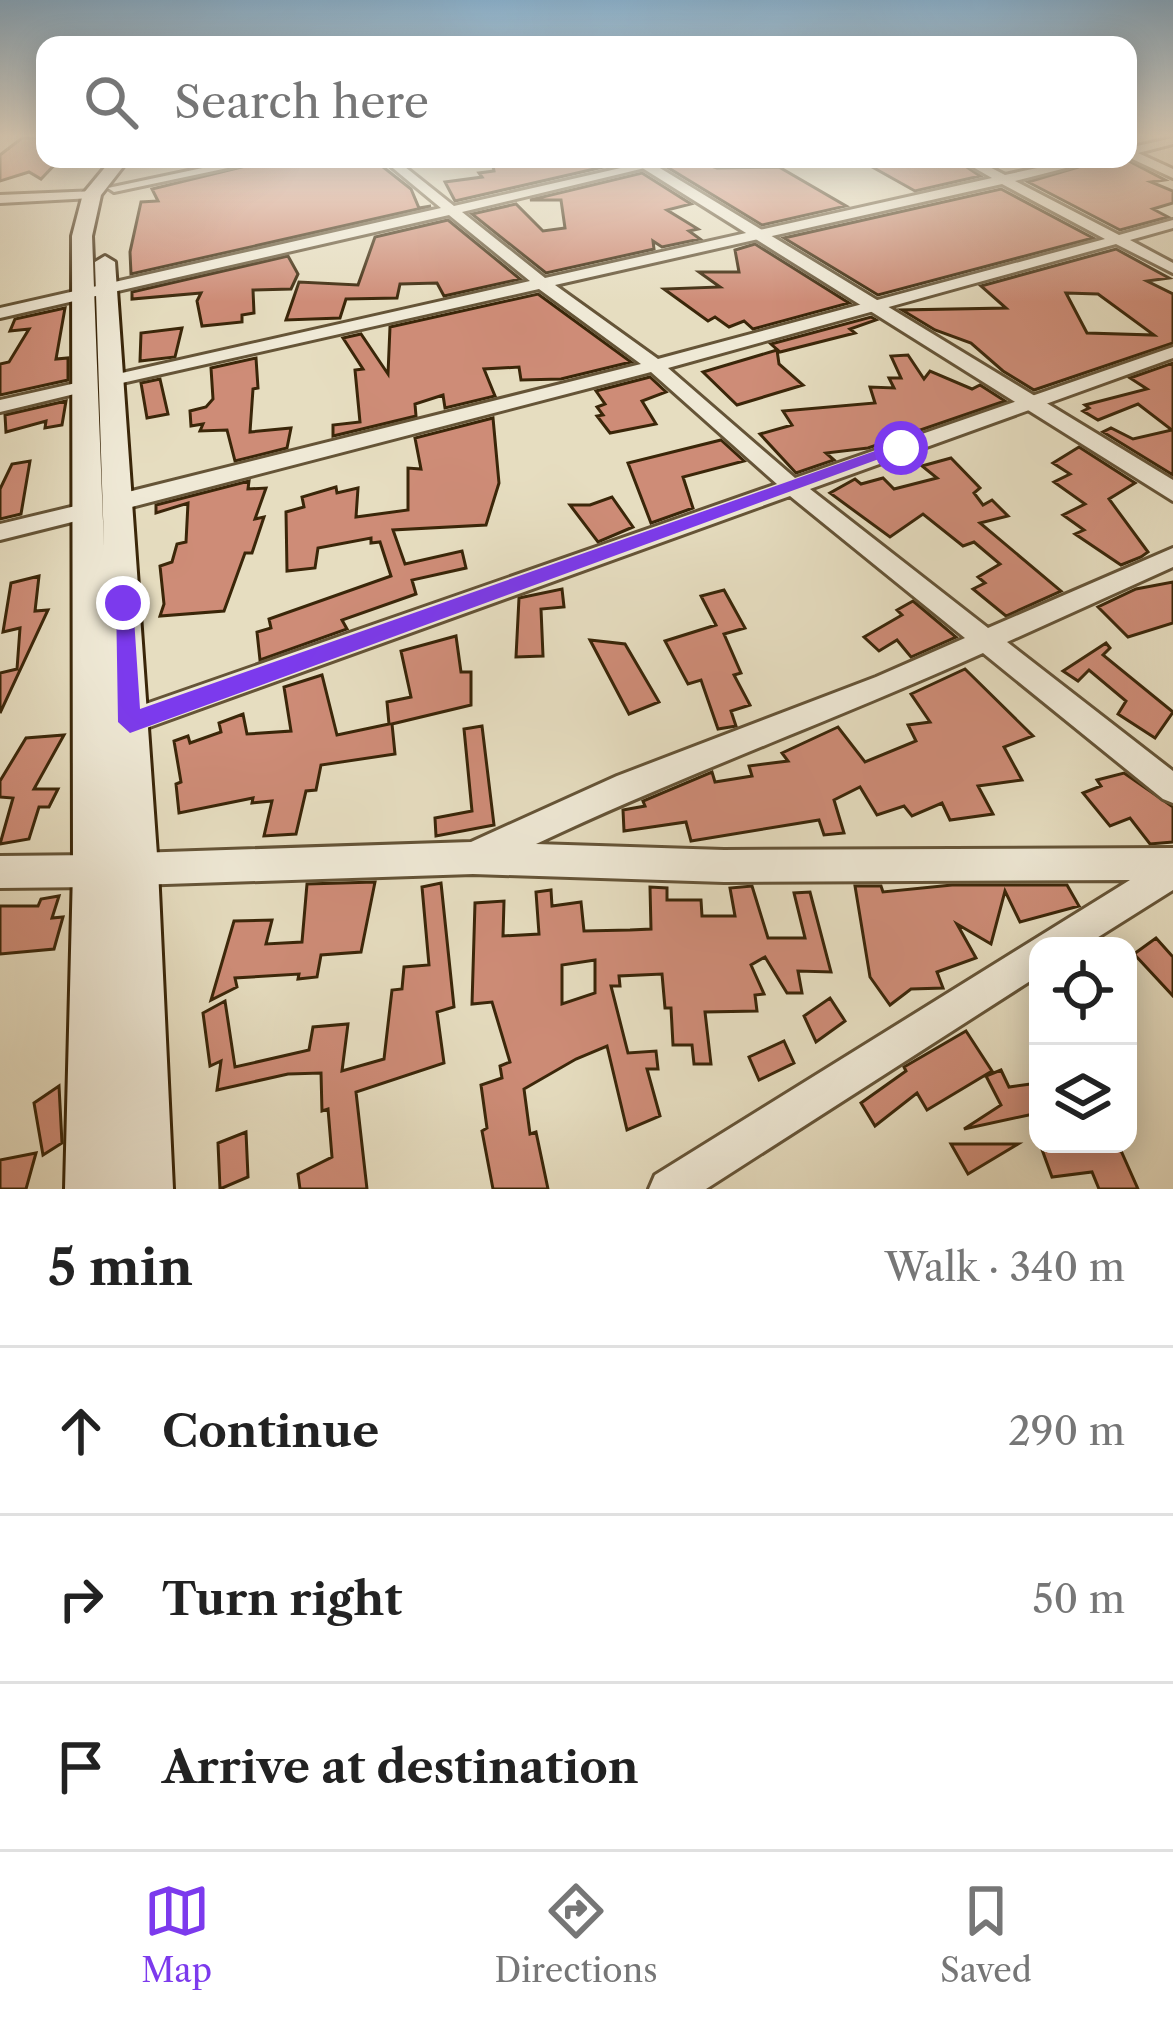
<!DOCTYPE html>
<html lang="en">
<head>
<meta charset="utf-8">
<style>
  body { margin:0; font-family:"Libre Caslon Text",serif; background:#f2f2f2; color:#222 }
  .controls { position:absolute; right:36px; bottom:36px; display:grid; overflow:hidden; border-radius:24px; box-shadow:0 6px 30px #0003 }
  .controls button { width:108px; height:108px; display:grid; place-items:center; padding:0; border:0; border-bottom:3px solid #e0e0e0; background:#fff; color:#222; font:60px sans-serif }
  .stop { position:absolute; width:36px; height:36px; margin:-27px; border:9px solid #7c3aed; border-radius:50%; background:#fff }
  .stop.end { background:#7c3aed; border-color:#fff; box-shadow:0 3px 12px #0008 }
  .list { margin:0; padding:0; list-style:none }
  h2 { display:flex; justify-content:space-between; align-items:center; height:156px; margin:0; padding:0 48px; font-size:51px }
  h2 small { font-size:39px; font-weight:400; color:#767676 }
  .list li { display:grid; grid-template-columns:78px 1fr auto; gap:36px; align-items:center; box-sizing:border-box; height:168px; padding:0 48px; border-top:3px solid #e0e0e0 }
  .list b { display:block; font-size:45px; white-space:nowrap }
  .list em { font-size:39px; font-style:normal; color:#767676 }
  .icon { flex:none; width:66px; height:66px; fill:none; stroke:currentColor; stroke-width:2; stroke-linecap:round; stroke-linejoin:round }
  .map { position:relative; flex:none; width:1173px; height:1189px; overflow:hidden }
  .search { position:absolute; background:#fff; box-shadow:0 6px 30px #0003; left:36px; right:36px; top:36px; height:132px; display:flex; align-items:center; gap:30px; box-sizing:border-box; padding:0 42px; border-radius:24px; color:#767676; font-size:45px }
  .sheet { height:660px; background:#fff }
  nav { display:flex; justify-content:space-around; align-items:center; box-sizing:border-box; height:168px; border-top:3px solid #e0e0e0; background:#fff; font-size:33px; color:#767676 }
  nav a { display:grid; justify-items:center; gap:6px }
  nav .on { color:#7c3aed }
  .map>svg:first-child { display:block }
</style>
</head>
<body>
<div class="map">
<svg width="1173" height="1189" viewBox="0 0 1173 1189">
  <rect width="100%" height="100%" fill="#e6ddc0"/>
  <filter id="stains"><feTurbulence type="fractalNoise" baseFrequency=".00167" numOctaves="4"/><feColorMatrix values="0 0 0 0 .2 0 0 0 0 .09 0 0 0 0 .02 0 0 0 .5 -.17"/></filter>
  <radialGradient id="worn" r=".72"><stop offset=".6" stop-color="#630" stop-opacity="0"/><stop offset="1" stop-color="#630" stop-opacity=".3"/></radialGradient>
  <!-- building -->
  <path fill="#ce8c77" stroke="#3a2609" stroke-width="3" fill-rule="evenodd" d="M22 138H45V159H60L41 179 29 172 0 181V155Z
    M274 159H286L287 165 319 159 324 166 373 159 411 189 419 208 431 206 131 274 130 252 141 202 158 201 152 189Z
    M579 159 625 162 455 201 445 182 482 177 479 173 494 171 493 166Z
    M690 159 717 168 779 167 846 206 762 225 667 167Z
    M858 159H955L980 176 915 191Z
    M1105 159H1125L1165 180 1151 182 1173 191V203L1153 209 1168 217 1120 230 1028 182Z
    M642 173 691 204 667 210 698 229 689 231 700 239 662 247 653 241 654 249 546 273 472 214 516 204 543 231 565 228 561 200H530Z
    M1001 189 1093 238 878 295 784 238Z
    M448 220 520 279 444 296 437 283 400 284 397 298 346 299 340 318 286 320 299 282 358 285 375 237Z
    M755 244 849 303 753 329 744 321 729 327 715 317 708 321 664 289 720 287 699 272H739L735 250Z
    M1116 249 1169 278 1147 281 1173 294V343L1034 390 1003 371 971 343 935 330 902 310 1006 308 981 286ZM1066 293 1098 294 1154 335 1087 333Z
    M288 256 298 274 291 289 253 290 254 313 242 315V322L202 326 197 301 201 293 132 299V292Z
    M538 294 631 362 561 379 521 380 519 367 484 369 495 396 445 408 443 395 415 404 416 416 333 436V425L360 422 355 370 363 369 343 338 361 334 388 374 390 327Z
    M65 308 56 359 68 358V380L0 395V364L9 362 29 329 10 331 15 319Z
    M871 317 876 320 850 329 855 333 780 352 771 344Z
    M182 328 175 357 140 361 141 333Z
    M777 350 779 364 803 385 737 405 703 372Z
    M908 355 924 379 930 371 972 389 980 385 1005 401 868 448 826 453 834 460 796 473 760 434 792 425 783 411 875 403 870 387 894 388 889 378H901L891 356Z
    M256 358 258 388 253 389 250 432 291 428 287 448 235 461 227 430 200 431 203 424 191 426 190 411 206 407 213 399 211 368Z
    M1173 363V475L1103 432 1111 428 1133 439 1172 430 1138 404 1098 420 1083 411 1089 408 1085 405 1147 389 1130 378Z
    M650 377 666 392 642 401 656 424 610 433 597 416 603 415 597 407 605 404 596 391Z
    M160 379 168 414 147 418 141 383Z
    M66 401 62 425 45 428 46 421 6 432 5 415Z
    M493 418 499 483 486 525 393 530 405 564 462 551 466 568 412 580 416 594 342 620 347 629 260 660 257 632 271 628 269 619 391 576 380 542 371 543V538L318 548 315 568 287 571 286 512 304 507 302 497 336 487 337 493 358 488 356 517 408 510V468L421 469 415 438Z
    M721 440 744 461 683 477 693 508 651 523 628 463Z
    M1079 447 1135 483 1109 499 1148 552 1141 557 1121 565 1075 534 1084 530 1063 515 1085 504 1054 482 1070 474 1053 463Z
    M951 458 980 488 974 493 983 505 992 500 1008 516 980 523 1061 591 1006 616 973 589 985 583 978 577 1000 564 974 542 963 546 923 514 890 537 830 493 855 479 861 484 883 478 894 489 937 478 922 466Z
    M30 461 21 514 0 519V489L12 464Z
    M249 481 248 489 266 488 255 519 264 517 252 553H245L224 611 160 616 164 604 160 566 172 562 177 544 186 542 188 503 156 513V505Z
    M612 497 633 527 598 542 570 505H590Z
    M39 576 35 611 48 610 0 713V673L17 669 20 628 3 632 11 583Z
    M1173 582V623L1128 637 1098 607 1136 589Z
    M562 589 564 607 541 609 543 656 516 657 519 598Z
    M724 590 745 628 724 634 741 673 734 675 750 705 731 711 736 726 718 729 701 680 688 684 665 641 716 625 701 596Z
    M913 601 956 637 911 657 897 640 879 651 864 637 902 615 897 610Z
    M456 636 461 672H471V705L392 724 395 754 321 765 316 790 306 791 296 834 264 836 272 801 252 803 253 798 179 813 176 784 181 782 174 741 188 736 190 743 221 732 219 723 243 714 247 734 291 731 284 687 322 675 337 735 389 724 387 702 411 697 401 651Z
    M590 640 625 644 659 702 629 714Z
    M1106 643 1110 648 1103 655 1173 712 1155 738 1118 714 1126 701 1089 670 1078 681 1063 671Z
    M965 669 1033 736 1004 747 1022 780 978 786 993 814 950 820 942 803 912 816 904 806 877 815 860 787 834 800 844 833 824 835 819 820 691 841 686 822 624 831 623 810 645 806 643 801 712 772 715 782 752 776 749 766 788 761 782 753 838 727 865 762 916 741 908 725 930 722 911 694Z
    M482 726 494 825 436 836 435 818 472 811 464 729Z
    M64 735 34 789H58L49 807H39L29 839 0 844 13 798 0 797V781L26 738Z
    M1124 773 1173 807V842L1150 844 1130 818 1110 826 1083 793 1101 786 1097 780Z
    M375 882 361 952 321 955 317 977 298 979 299 974 235 978 237 987 211 1000 234 921 272 920 266 944 302 942 307 884Z
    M441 883 454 1007 437 1012 444 1063 356 1092 367 1189H300L298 1174 332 1157 328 1109 322 1111 321 1073 288 1074 217 1090 221 1061 210 1066 203 1013 225 1001 235 1067 309 1050 313 1027 348 1024 342 1071 384 1059 392 990 402 989 404 967 429 965 422 887Z
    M952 885H1067L1079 906 1020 922 1005 891 991 944 957 924 976 958 937 972 943 988 911 989 890 1005 870 977 855 886H881L883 892Z
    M752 886 768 938H805L794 893 810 892 831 972 798 971 802 993H787L765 957 751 965 764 994 755 995 757 1011 705 1012 711 1064H694L692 1045H673L671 1008H665L662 974 619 976 620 986H611L628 1053 656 1051 658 1069H647L660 1116 627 1130 607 1046 576 1059 524 1089 530 1134 536 1132 548 1189H493L482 1131 487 1128 481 1085 502 1078 500 1066 510 1062 492 1002 472 1004 475 903 504 901 503 936 539 934 536 892 551 890 552 906 581 902 584 931 630 930 651 929 650 887 667 888V900H701L702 916H735L730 888ZM595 960V993L562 1004V965Z
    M59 896 52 918 63 917 54 949 0 954V906H38L41 899Z
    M1156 938 1173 957V996L1134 954Z
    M830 998 845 1021 816 1042 804 1016Z
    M966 1031 992 1071 927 1110 917 1093 875 1126 861 1103 906 1071 904 1067Z
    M784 1041 794 1063 759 1080 749 1057Z
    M1001 1070 1009 1087 1038 1083V1113L964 1129 1001 1105 986 1076Z
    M59 1086 62 1143 43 1155 34 1103Z
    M246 1132 248 1177 220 1189 218 1143Z
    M951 1144H1018L968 1174Z
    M1040 1144H1118L1138 1189H1099L1092 1172 1052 1177Z
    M36 1153 26 1189H0V1160Z"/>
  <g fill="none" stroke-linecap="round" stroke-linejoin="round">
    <defs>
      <path id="minor" d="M1173 138V144L1138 153 1173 169V178L1128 157V148Z
        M245 159H270L114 192 108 188Z
        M382 159H395L454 206 660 159H682L462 212 545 278 992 178 959 159H974L1005 175 1079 159H1101L1015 181 1119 235 1173 220V228L1130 240 1173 263V273L1116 244 668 368 795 478 1173 347V358L810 489 988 628 1173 548V567L1007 642 1173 771V803L1163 799 983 653C835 720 682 775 536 844L724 850 1173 848V890L1084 946H1038V976L706 1189H649L655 1175 1130 880 724 882 473 874 136 885 125 880 120 869 125 858 136 853 471 842 617 776 876 677 965 638 790 496 130 734 120 731 116 722 120 713 777 484 651 372 120 510 112 507 109 502 112 497 120 494 641 364 539 289 113 385 104 380 113 375 530 281 449 215 0 318V308L441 208ZM1002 184 1105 239 658 359 555 285Z
        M97 191 98 194 92 198 0 203V195Z
        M85 381 94 386 91 390 0 412V400Z
        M88 503 96 506 99 511 96 516 0 540V524Z
        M95 855 106 860 111 871 106 882 95 887 0 888V856Z"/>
      <path id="tertiary" d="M628 159H645L1173 480V501Z"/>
      <path id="secondary" d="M112 159H129L101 195 92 236 104 547 95 262 105 256 115 262 158 869 173 1189H65L73 871 72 236 83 194Z"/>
    </defs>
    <!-- minor casing -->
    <use href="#minor" stroke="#655437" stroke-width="6"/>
    <!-- tertiary casing -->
    <use href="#tertiary" stroke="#655437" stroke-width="6"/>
    <!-- secondary casing -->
    <use href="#secondary" stroke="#3a2609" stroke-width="6"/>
    <!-- minor -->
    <use href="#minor" fill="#efe9d6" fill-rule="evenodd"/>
    <!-- tertiary -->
    <use href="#tertiary" fill="#efe9d6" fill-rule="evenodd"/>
    <!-- secondary -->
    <use href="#secondary" fill="#efe9d6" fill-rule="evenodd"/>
  </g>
  <!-- sky -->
  <linearGradient id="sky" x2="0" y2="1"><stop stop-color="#89b6d7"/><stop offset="0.45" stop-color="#f4f0e3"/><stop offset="1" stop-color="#f4f0e3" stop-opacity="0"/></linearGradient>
  <rect width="1173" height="302" fill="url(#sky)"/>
  <!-- route -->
  <path fill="#7c3aed" d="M895 444 909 448 130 733 118 722 116 597 123 595 133 603 140 709Z"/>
  <rect width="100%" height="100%" filter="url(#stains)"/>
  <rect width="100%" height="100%" fill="url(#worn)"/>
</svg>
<div class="controls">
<button><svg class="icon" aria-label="locate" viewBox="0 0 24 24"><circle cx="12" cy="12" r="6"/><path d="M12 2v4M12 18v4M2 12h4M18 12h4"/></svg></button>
<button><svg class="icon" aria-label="layers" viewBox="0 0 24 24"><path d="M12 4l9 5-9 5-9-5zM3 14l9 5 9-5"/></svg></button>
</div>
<div class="stop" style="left:901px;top:448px"></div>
<div class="stop end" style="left:123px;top:603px"></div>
<div class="search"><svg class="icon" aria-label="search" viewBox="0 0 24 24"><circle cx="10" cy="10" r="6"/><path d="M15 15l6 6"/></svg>Search here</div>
</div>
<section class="sheet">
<h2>5 min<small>Walk · 340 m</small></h2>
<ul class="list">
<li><svg class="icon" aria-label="ahead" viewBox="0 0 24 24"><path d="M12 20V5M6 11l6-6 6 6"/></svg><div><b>Continue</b></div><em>290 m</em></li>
<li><svg class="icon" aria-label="right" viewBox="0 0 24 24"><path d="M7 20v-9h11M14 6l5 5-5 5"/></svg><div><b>Turn right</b></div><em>50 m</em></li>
<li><svg class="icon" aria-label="arrive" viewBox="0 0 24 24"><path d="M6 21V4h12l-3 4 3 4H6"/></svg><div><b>Arrive at destination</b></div></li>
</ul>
</section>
<nav>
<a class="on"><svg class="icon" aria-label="map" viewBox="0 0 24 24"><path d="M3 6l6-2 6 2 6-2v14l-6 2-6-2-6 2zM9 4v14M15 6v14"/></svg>Map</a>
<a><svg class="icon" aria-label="directions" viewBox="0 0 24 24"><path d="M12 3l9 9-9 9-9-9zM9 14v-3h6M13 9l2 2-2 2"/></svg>Directions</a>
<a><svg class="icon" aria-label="saved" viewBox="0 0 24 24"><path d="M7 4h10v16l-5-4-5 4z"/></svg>Saved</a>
</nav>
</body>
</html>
